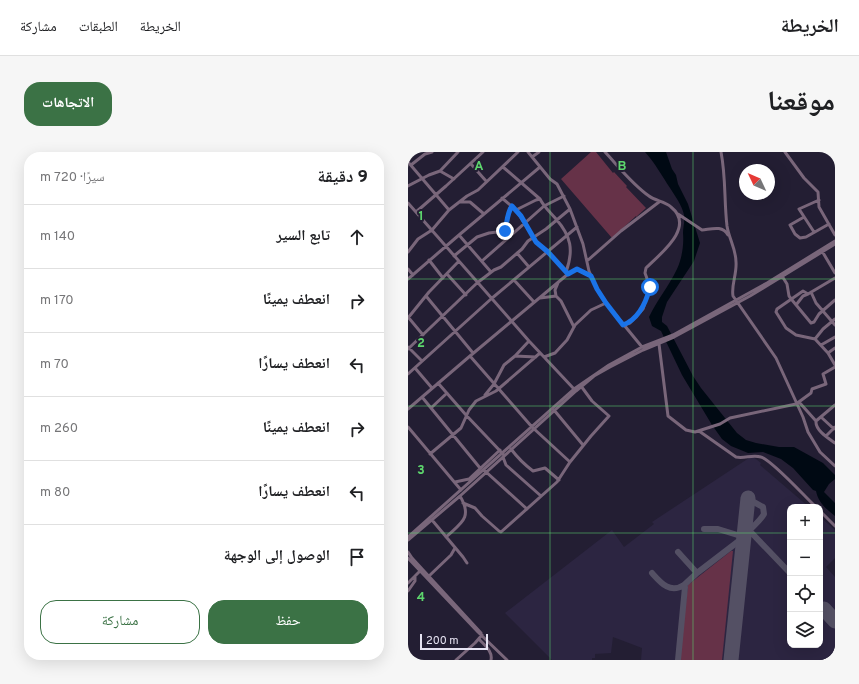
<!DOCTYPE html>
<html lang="ar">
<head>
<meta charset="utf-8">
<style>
  body { margin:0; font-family:Overpass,"Noto Naskh Arabic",sans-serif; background:#f6f6f6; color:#202124; direction:rtl }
  .controls { position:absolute; right:12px; bottom:12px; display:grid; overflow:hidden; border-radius:8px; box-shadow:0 4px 16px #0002 }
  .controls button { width:36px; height:36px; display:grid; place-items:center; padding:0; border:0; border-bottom:1px solid #e0e0e0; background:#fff; color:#202124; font:20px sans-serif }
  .compass { position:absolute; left:331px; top:12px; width:36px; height:36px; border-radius:50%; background:#fff; box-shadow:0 4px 16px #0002; rotate:314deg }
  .scale { position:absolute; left:12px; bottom:10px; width:68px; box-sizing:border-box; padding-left:4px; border:2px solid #e6e3f2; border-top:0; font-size:11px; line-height:14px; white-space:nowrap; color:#e6e3f2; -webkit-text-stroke:3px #231e33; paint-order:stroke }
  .stop { position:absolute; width:12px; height:12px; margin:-9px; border:3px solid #1a73e8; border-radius:50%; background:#fff }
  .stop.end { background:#1a73e8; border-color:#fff; box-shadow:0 1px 4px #0008 }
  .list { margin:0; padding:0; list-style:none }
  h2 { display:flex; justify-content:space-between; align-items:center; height:52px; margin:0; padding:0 16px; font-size:17px }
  h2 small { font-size:13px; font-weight:400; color:#757577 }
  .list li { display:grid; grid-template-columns:26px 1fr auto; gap:12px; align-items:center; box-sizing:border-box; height:64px; padding:0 16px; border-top:1px solid #e0e0e0 }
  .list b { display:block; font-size:15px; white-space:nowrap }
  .list em { font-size:13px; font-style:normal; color:#757577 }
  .actions { display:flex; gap:8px; padding:12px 16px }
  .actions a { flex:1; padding:9px 0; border:1px solid #3b7245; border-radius:16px; text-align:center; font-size:14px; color:#3b7245 }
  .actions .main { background:#3b7245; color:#fff }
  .icon { flex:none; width:22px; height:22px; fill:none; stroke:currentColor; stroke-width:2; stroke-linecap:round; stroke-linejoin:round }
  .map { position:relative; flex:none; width:427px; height:508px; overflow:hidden; direction:ltr; border-radius:16px }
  header { display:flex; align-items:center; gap:24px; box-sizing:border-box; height:56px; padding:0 20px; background:#fff; border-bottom:1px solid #e0e0e0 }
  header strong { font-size:19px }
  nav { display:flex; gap:22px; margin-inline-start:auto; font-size:14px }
  .intro { display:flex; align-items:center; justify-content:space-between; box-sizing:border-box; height:96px; padding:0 24px }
  h1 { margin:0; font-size:28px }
  .button { padding:10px 18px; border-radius:16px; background:#3b7245; color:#fff; font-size:14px; font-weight:700 }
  main { display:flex; gap:24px; padding:0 24px }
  aside { flex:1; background:#fff; border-radius:16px; box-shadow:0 4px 16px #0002 }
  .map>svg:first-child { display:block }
</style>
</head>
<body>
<header>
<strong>الخريطة</strong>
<nav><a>الخريطة</a><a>الطبقات</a><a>مشاركة</a></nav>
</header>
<div class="intro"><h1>موقعنا</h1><a class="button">الاتجاهات</a></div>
<main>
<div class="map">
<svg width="427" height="508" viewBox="0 0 427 508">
  <rect width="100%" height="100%" fill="#231e33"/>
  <!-- built -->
  <path fill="#2c2541" d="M344 304 353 311 352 313 401 355H382V493H412V365L427 378V406L418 415 427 425V508H233L234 496 205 485 203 501 187 502V506H184V508H144L97 461 204 378 216 395 246 372 244 370Z"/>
  <!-- green -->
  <path fill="#663248" d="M183 0H188L205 21 206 20 219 34 218 35 238 56 228 65V64L204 86 153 27Z
    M323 399H325L314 508H271L280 433Z"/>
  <!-- water -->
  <path fill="#000913" d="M237 0H258L264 17 268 23 270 32 280 52 292 91 286 109 259 150 254 165V170L259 174 285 224 293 236 329 281 338 288 348 291 371 295H386L415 311 427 323V327L421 332 416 340 427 351V364C418 357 410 350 408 339L405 338 385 316 373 307 355 300 340 301 323 294 314 287 304 273 274 223 253 179 244 174 241 165C249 148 261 134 269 117 274 106 276 93 275 81 275 75 277 70 276 63 274 53 267 44 262 36 254 24 247 11 237 0Z"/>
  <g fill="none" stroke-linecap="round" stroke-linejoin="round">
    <!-- taxiway -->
    <path stroke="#545064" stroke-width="6" d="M337 374 382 421
      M296 377H310L336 385
      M270 400 289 421 276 433
      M244 421C253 431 262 442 276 433L277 435 270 508
      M289 421 336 385C342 376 351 371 356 362L355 355 344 349 340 351
      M412 453 416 457"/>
    <!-- runway -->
    <path stroke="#545064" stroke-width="15" d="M416 457 427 469
      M323 508 340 346"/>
    <!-- minor -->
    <path stroke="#79667a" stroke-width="3" d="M120 0 142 27 149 32 162 57 175 92 181 119 189 137 198 151 234 195
      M197 0C211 15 224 32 241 44 247 49 257 49 263 55 288 75 252 102 238 116L237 121 242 135 235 157 222 171 215 173
      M313 0C318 25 316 49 319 74 321 87 328 97 328 110 329 122 323 133 325 144L368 206 395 265 400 280 412 300 427 314
      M377 0 396 26 410 40 411 55 427 83
      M124 5 131 0
      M0 10 41 58
      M63 12 78 29
      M3 13 17 2 24 0
      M95 15 132 47C136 55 142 60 148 67 163 84 166 98 158 120
      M32 19 46 27
      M0 34 21 23 32 19 50 0
      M94 46 108 58 129 91 140 100 159 121
      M52 50H62L76 62
      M0 51 121 189 166 237
      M8 60 38 34 75 0
      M270 62 294 78C304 77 314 73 320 83
      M396 65 382 73 387 82 392 86 398 85 421 72
      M406 80 391 57 411 48
      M51 83 83 120
      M414 99 427 121
      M0 100 10 87 24 78 41 58 59 44 70 38 110 0
      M109 101 121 115
      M46 104 69 85 81 81 97 79C99 71 99 61 103 54L108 58 128 48 132 47
      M21 108 35 126
      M74 109 136 54 156 44
      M179 109 213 79 251 50
      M0 117 5 123
      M39 122 58 143
      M374 124 379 132 381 144 384 148 403 171 406 170 411 162 427 148
      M0 127 51 83 132 15
      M106 128 126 150
      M403 140 408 151 427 173
      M400 142 395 139 369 157 368 160 378 176 388 183 407 187 420 201 427 213
      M18 144 65 201
      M148 144 147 138 150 131
      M132 146 148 144 153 149 166 175
      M388 153 395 144 400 142 427 126
      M0 165 15 183
      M0 166 21 140 51 109
      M407 187 415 177 427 167
      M251 192 260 264 278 278 287 280 312 272 322 266 388 252 403 241 404 237 418 232 415 222 427 215
      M413 193 427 185
      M0 195 14 209
      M0 197 69 131 86 118 93 115 114 97 120 89 138 77 162 57
      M420 201 427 196
      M62 204 124 275 162 310
      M107 204 128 205
      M136 205 147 201 159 188 167 173 183 158 198 151
      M7 216 24 236
      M0 222 83 147 169 75
      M30 231 58 263 95 302
      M77 243 86 232 96 213 107 204 121 189
      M14 245 72 316
      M391 250 408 269C407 278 420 286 427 291
      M23 256 39 241
      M0 257 62 204 160 122 169 117 183 124
      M146 258 175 293
      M413 265 426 277
      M408 269 427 253
      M0 275 53 338
      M291 279 328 305C337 307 344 302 353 305 364 308 397 345 408 355
      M418 284 427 275
      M103 297C109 305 117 313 125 319L137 316 151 328
      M22 302 53 276 61 258 68 249 88 239 132 201
      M95 305 98 313 133 344
      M77 319 119 357
      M47 330 61 327 92 298
      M55 351 67 356 74 364 91 379 93 380 149 330 162 310 183 284 201 264 184 249 173 234
      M412 359 427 374
      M24 368 55 405 59 411
      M0 385 166 237 201 213 234 195 265 183 359 131 427 89
      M38 385C53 371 65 366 52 344
      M0 388 52 344 168 239 186 224 202 215 235 198 266 185 342 144 427 92
      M0 400 4 406 73 481
      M0 406 70 480 99 508
      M21 424 43 403 47 396
      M0 431 13 418
      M0 439 7 429V424
      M71 487C76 493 85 499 83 508
      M48 508 67 491 74 483"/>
  </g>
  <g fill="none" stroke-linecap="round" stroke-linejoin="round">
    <!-- route -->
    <path stroke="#1a73e8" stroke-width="5" d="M97 79C99 71 99 61 104 54L113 64 128 90 140 100 160 122 169 117 183 124 189 137 198 151 215 173C231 167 238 151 242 135"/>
  </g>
  <!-- grid -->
  <path fill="none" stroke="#5dd56d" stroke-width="1" stroke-opacity="0.55" d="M142 0V508M285 0V508M0 127H427M0 254H427M0 381H382M412 381H427"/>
  <g font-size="13" text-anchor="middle" font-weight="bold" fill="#5dd56d" stroke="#231e33" stroke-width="4" stroke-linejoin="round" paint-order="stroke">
    <text x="71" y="18">A</text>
    <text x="214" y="18">B</text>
    <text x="13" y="68">1</text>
    <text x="13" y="195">2</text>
    <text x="13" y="322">3</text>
    <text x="13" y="449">4</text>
  </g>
</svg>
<div class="controls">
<button>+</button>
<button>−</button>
<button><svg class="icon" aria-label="locate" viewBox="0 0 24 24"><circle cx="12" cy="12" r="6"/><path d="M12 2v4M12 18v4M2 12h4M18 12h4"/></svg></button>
<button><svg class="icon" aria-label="layers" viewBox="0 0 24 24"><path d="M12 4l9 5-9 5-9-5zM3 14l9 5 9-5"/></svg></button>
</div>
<svg class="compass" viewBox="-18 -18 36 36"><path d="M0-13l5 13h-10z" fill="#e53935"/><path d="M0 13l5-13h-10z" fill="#757577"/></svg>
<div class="scale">200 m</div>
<div class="stop" style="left:242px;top:135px"></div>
<div class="stop end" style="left:97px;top:79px"></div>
</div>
<aside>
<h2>9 دقيقة<small>سيرًا · 720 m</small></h2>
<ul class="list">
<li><svg class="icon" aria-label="ahead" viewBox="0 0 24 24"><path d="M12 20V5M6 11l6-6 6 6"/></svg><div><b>تابع السير</b></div><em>140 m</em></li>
<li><svg class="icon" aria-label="right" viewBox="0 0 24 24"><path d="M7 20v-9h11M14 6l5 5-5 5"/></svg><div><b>انعطف يمينًا</b></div><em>170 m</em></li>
<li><svg class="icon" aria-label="left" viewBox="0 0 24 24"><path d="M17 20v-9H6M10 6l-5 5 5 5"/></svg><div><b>انعطف يسارًا</b></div><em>70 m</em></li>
<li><svg class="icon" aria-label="right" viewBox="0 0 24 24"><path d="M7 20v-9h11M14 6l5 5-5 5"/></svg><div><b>انعطف يمينًا</b></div><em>260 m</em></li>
<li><svg class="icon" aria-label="left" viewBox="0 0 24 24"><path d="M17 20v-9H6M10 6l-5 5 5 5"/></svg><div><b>انعطف يسارًا</b></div><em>80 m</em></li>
<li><svg class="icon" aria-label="arrive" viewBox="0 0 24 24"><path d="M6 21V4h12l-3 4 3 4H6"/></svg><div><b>الوصول إلى الوجهة</b></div></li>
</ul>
<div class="actions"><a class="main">حفظ</a><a>مشاركة</a></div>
</aside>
</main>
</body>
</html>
